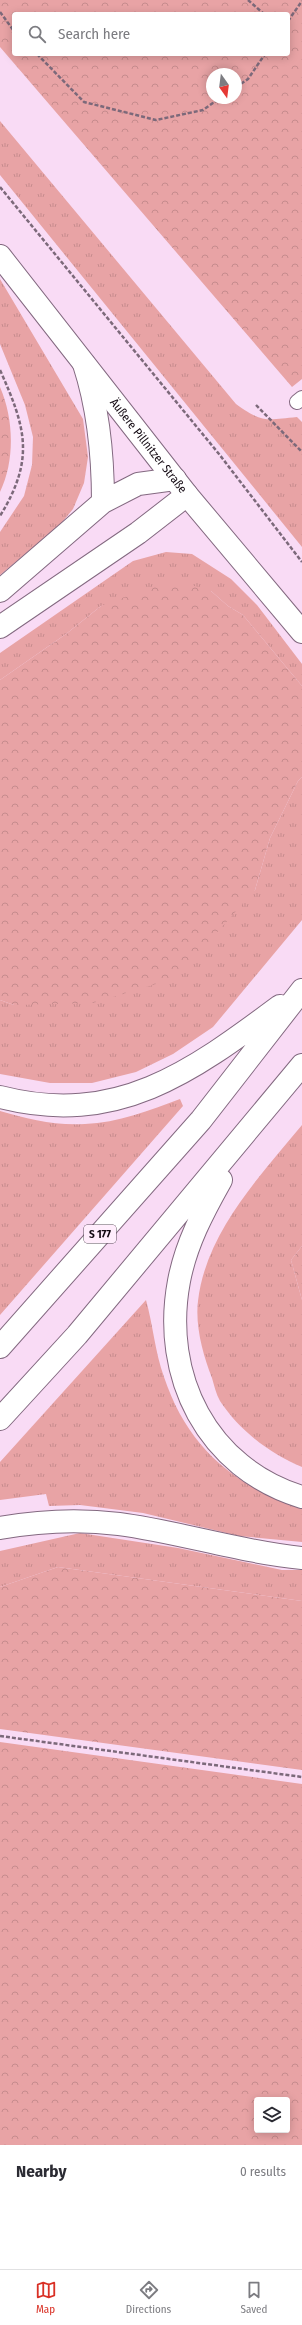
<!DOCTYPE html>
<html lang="en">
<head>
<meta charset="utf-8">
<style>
  body { margin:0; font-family:"Fira Sans Condensed",sans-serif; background:#f7f7f7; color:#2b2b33 }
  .controls { position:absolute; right:12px; bottom:12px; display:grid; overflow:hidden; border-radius:4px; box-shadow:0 2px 10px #0003 }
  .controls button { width:36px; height:36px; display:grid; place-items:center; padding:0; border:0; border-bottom:1px solid #e1e1e2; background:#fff; color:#2b2b33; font:20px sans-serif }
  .compass { position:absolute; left:206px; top:68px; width:36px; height:36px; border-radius:50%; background:#fff; box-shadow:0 2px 10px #0003; rotate:166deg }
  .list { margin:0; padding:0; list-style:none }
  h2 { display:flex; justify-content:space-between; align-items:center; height:52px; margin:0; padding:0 16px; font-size:17px }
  h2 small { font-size:13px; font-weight:400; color:#7c7c81 }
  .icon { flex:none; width:22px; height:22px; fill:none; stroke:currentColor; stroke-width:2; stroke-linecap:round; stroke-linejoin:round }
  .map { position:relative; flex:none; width:302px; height:2145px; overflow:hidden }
  .search { position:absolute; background:#fff; box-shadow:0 2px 10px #0003; left:12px; right:12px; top:12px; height:44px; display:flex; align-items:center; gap:10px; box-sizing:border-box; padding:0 14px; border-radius:4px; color:#7c7c81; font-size:15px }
  .sheet { height:124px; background:#fff }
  nav { display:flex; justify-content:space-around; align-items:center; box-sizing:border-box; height:56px; border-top:1px solid #e1e1e2; background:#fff; font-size:11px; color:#7c7c81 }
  nav a { display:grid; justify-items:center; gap:2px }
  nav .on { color:#d93025 }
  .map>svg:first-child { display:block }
</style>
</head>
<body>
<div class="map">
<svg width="302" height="2145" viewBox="0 0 302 2145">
  <defs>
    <pattern id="grass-tufts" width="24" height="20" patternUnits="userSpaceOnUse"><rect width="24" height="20" fill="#e8a3a5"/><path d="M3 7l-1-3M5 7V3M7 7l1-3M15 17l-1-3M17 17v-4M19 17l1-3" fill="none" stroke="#c68b8d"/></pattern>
    <pattern id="forest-crowns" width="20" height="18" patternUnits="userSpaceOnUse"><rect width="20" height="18" fill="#e8a3a5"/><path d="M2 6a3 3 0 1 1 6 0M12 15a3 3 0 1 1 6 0" fill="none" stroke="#c68b8d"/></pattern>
  </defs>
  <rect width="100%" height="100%" fill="#f9dbf5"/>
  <!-- grass -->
  <path fill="url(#grass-tufts)" d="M0 121 236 404C262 423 266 420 297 417L302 422V547L0 175Z
    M0 279 83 419 88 457 84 483 73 509 59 526 0 575V532L24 496 32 465 33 437 25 405 0 344Z
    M166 552 192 554 231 579 257 605 302 664V686L243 615 228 606 211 591 101 606 66 634 0 680V653L133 561Z
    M302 777V920L213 1027 173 1054 136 1072 92 1083H50L0 1074V1000L14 1005 255 890 270 838 298 781Z
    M180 1099 183 1106 0 1315V1111C27 1119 56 1126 85 1124 118 1123 150 1110 180 1099Z
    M302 1125V1246L291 1260 302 1300V1467C270 1454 239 1430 220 1401 216 1394 214 1385 212 1378 203 1355 195 1326 198 1301 206 1232 260 1176 302 1125Z
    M146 1300C153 1325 155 1352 164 1377 187 1446 233 1486 302 1508V1542L239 1536 143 1513 80 1505 49 1506 46 1494 0 1500V1462Z
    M80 1533 178 1548 282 1570H302V1601L58 1567 0 1587V1551Z"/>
  <!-- forest -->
  <path fill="url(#forest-crowns)" fill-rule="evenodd" d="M0 0H302V379L292 387 0 47ZM14 14H288V54H14ZM212 74H236V98H212Z
    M0 387C14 419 15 461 0 492Z
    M178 581 211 591 228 606 243 615 302 686V777L298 781 270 838 255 890 176 978 93 1003 14 1005 0 1000V680L66 634 101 606 148 588Z
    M302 1246V1300L291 1260Z
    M58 1567 302 1601V1770L0 1729V1587Z
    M0 1742 302 1784V2145H0ZM257 2100H287V2130H257Z"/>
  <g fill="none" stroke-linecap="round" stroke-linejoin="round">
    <defs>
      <path id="service" d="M297 402 302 398"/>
      <g id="secondary">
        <path id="s1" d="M0 256 187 495 302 632"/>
      </g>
      <path id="trunk" d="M84 364C99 410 103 455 103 502
        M0 591 103 502 138 484 175 479
        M0 627 138 533 187 495
        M0 1097C117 1127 191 1072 280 1006
        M221 1180C203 1212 186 1244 179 1281 161 1376 207 1468 302 1497
        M0 1347 201 1120 302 990
        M0 1419 77 1335 302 1065
        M0 1528C39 1521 79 1519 119 1524 180 1532 240 1552 302 1558"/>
    </defs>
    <!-- service casing -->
    <use href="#service" stroke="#836980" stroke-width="16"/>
    <!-- secondary casing -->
    <use href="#secondary" stroke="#836980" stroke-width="24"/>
    <!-- trunk casing -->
    <use href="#trunk" stroke="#836980" stroke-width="24"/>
    <!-- path -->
    <path stroke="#7c697a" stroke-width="2.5" stroke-dasharray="4 2" stroke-linecap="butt" d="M248 0 264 14
      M0 12 14 31
      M288 21 302 1
      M37 54 84 102 156 120 203 110 220 98
      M236 87 248 79 265 54
      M0 187 219 454 302 562
      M0 370C26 428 35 459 0 516
      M256 405 302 452
      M0 1736 302 1777"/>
    <!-- service -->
    <use href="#service" stroke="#fff" stroke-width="14"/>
    <!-- secondary -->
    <use href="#secondary" stroke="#fff" stroke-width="22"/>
    <!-- trunk -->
    <use href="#trunk" stroke="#fff" stroke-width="22"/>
  </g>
  <g text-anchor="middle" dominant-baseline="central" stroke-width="3" stroke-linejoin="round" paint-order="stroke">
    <!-- shield labels -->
    <rect fill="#ffedfc" stroke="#594d58" stroke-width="1" x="84" y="1225" width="32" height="18" rx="3"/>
    <g font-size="11" font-weight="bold" fill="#120811">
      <text x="100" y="1234">S 177</text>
    </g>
    <!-- street labels -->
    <g font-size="12" fill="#120811" stroke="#ffedfc">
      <text stroke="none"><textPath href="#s1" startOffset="241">Äußere Pillnitzer Straße</textPath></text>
    </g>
  </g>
</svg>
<div class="controls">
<button><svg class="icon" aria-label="layers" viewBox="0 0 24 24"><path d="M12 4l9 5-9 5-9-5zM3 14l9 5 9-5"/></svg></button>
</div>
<svg class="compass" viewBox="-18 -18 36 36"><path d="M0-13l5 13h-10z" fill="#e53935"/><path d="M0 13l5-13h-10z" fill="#7c7c81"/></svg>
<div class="search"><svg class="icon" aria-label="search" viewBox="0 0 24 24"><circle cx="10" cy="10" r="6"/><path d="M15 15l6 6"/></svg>Search here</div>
</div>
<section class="sheet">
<h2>Nearby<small>0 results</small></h2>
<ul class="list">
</ul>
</section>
<nav>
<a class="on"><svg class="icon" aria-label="map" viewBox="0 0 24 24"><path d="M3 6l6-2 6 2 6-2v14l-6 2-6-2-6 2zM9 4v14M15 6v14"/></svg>Map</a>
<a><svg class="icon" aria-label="directions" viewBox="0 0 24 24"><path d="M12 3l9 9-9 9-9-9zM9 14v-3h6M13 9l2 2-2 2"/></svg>Directions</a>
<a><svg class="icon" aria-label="saved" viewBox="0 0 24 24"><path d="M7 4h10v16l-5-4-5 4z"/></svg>Saved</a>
</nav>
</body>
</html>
